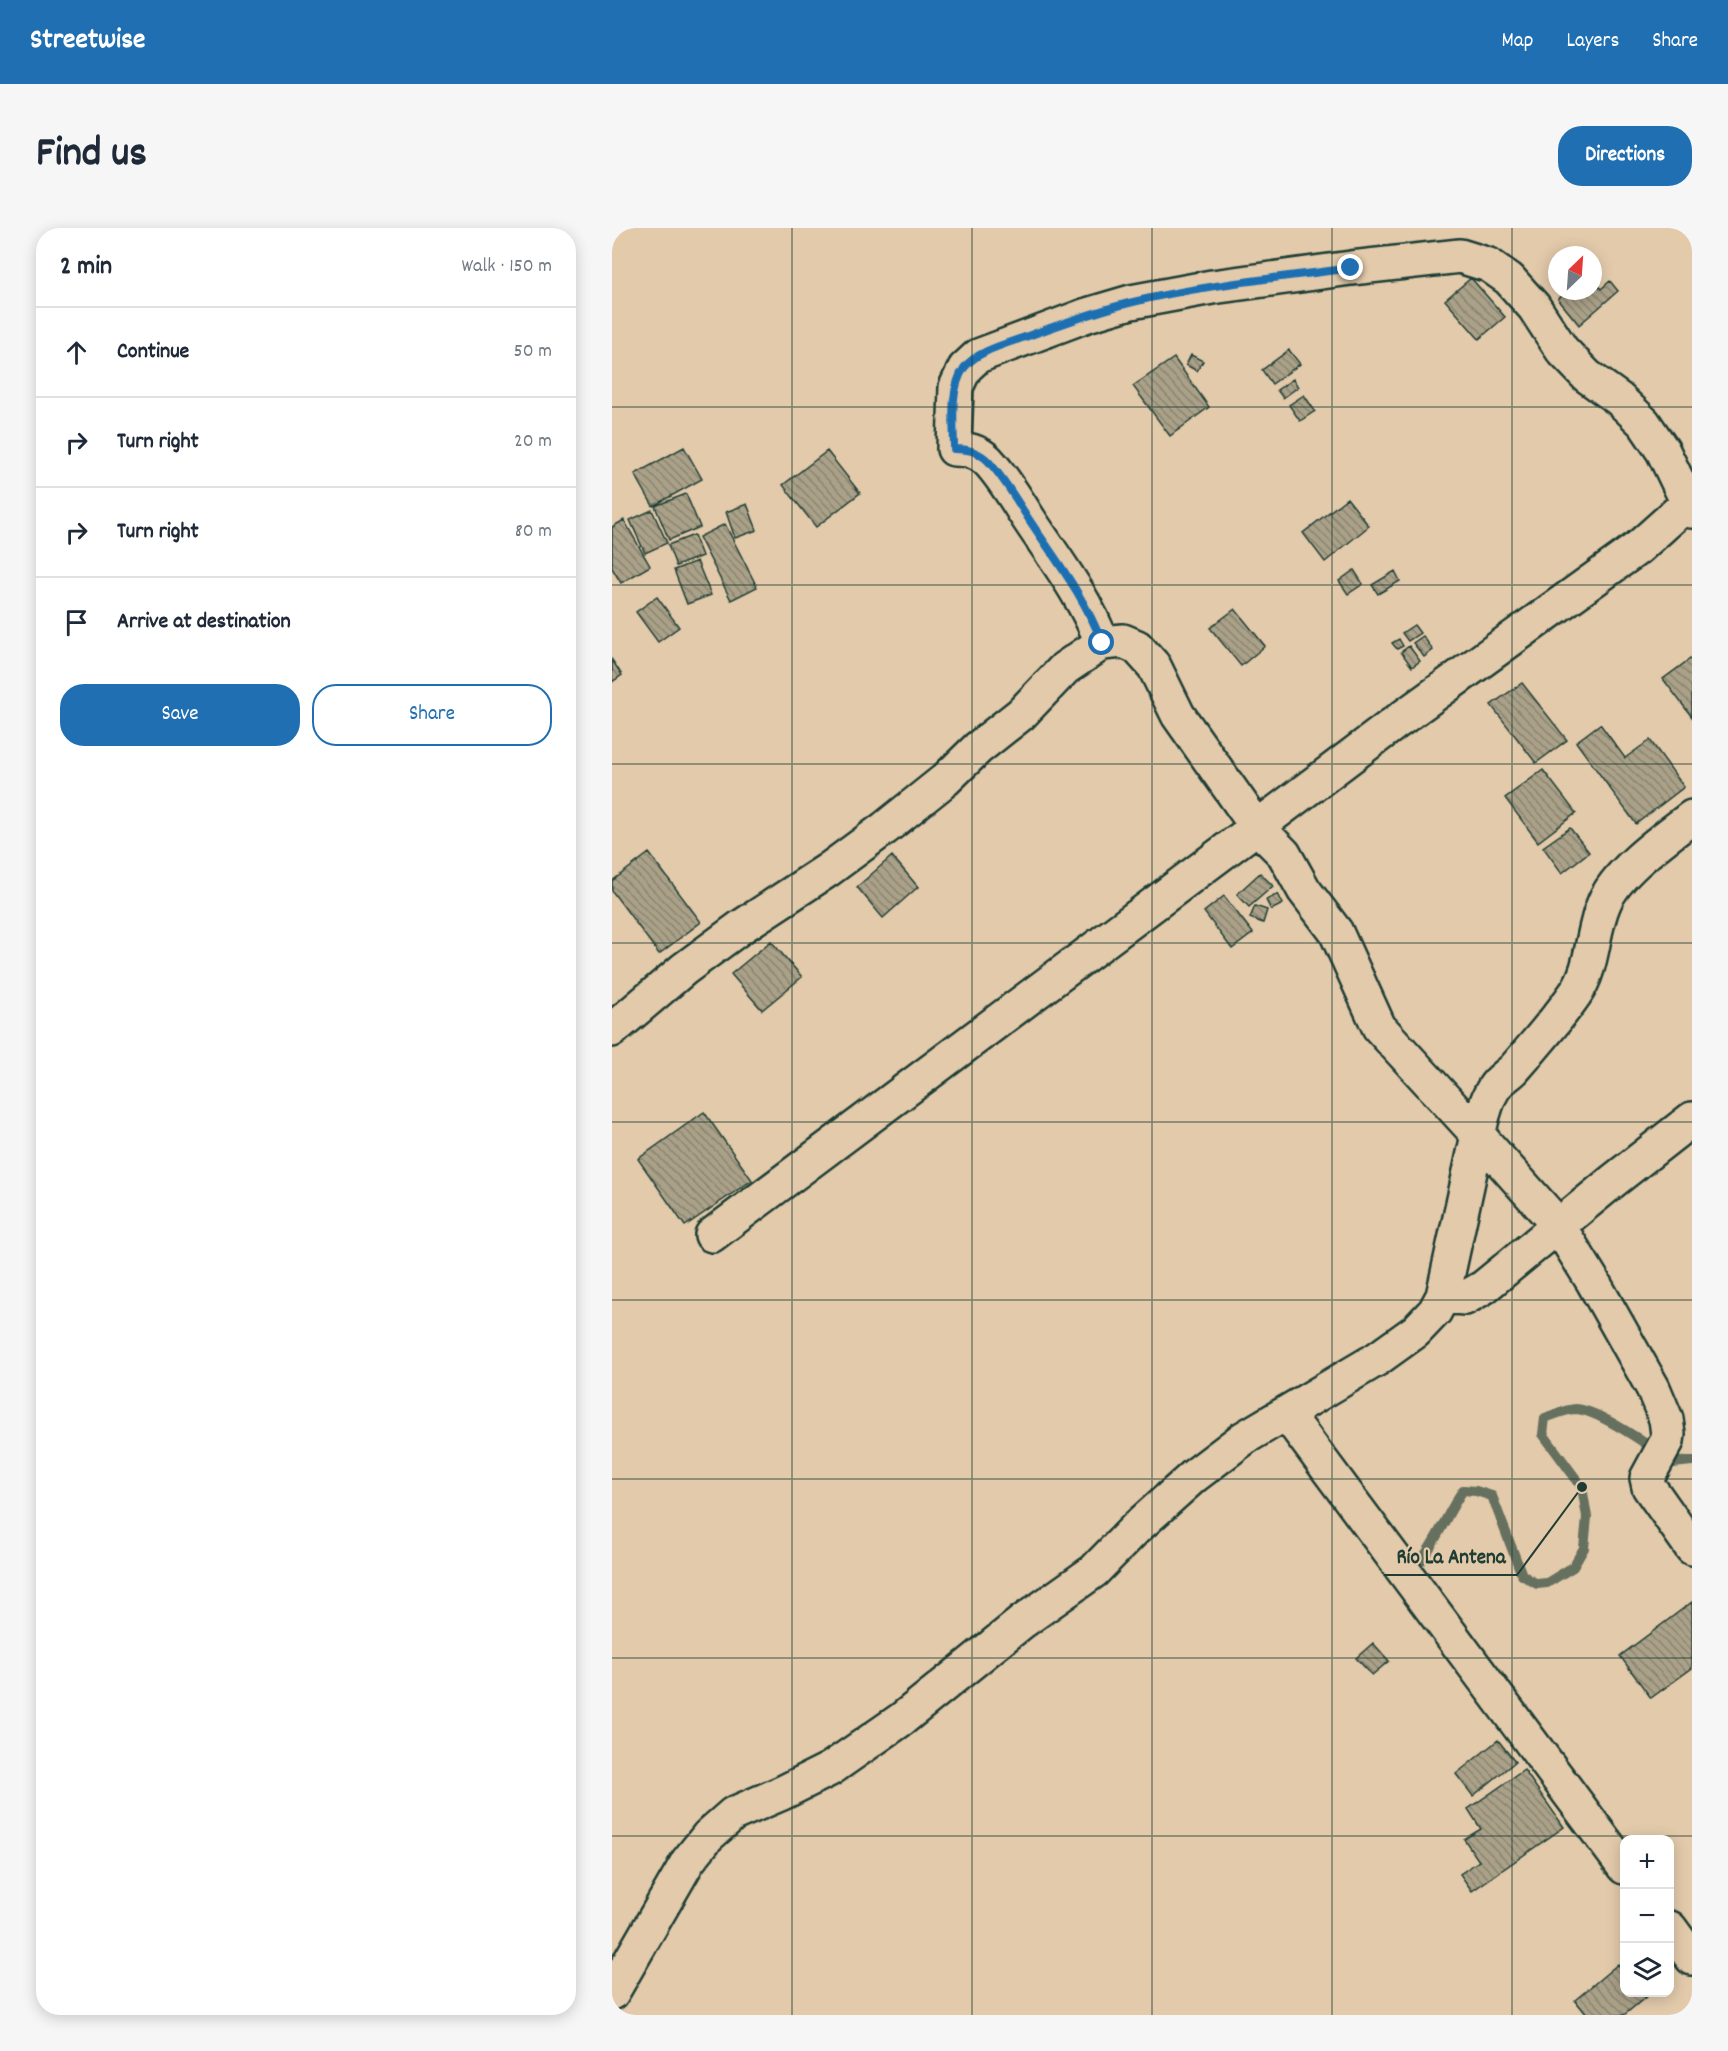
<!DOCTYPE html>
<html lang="en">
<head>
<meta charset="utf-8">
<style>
  body { margin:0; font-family:Dekko,sans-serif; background:#f6f6f7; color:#1f2937 }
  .controls { position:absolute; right:18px; bottom:18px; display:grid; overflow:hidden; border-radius:12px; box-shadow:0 3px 15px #0003 }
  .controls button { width:54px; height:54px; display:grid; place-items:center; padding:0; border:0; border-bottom:2px solid #e0e1e3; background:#fff; color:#1f2937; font:30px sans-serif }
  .compass { position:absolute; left:936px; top:18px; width:54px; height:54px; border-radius:50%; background:#fff; box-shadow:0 3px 15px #0003; rotate:25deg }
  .stop { position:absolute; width:18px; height:18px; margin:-14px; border:4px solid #1f6fb2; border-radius:50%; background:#fff }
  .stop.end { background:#1f6fb2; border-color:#fff; box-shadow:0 2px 6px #0008 }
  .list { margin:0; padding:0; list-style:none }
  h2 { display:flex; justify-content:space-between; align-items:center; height:78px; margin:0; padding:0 24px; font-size:26px }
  h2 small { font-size:20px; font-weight:400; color:#747a83 }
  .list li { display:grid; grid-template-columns:39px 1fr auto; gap:18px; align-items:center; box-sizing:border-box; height:90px; padding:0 24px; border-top:2px solid #e0e1e3 }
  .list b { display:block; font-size:22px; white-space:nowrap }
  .list em { font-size:20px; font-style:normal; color:#747a83 }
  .actions { display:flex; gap:12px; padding:18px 24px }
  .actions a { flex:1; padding:14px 0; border:2px solid #1f6fb2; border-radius:24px; text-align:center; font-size:21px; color:#1f6fb2 }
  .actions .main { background:#1f6fb2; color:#fff }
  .icon { flex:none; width:33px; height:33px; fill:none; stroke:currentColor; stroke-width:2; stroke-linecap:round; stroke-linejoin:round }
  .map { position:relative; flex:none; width:1080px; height:1787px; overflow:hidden; border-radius:24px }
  header { display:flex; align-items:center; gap:36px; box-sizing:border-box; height:84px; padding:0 30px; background:#1f6fb2; color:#fff }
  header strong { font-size:28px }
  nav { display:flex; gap:33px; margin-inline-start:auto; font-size:21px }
  .intro { display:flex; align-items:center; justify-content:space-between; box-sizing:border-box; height:144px; padding:0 36px }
  h1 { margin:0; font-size:42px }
  .button { padding:15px 27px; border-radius:24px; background:#1f6fb2; color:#fff; font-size:21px; font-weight:700 }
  main { display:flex; gap:36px; padding:0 36px }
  aside { flex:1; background:#fff; border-radius:24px; box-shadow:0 3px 15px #0003 }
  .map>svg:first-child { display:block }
</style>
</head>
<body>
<header>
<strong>Streetwise</strong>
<nav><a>Map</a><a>Layers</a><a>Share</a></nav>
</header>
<div class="intro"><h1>Find us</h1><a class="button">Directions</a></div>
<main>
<aside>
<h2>2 min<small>Walk · 150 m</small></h2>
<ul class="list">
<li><svg class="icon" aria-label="ahead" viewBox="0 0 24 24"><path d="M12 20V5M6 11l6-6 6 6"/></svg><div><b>Continue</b></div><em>50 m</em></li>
<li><svg class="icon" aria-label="right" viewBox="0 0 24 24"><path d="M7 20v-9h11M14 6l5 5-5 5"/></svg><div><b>Turn right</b></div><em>20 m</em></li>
<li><svg class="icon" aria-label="right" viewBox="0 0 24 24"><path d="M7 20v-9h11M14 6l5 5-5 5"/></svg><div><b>Turn right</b></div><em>80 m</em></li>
<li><svg class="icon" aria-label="arrive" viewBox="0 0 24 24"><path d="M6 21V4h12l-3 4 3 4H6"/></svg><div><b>Arrive at destination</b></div></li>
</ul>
<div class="actions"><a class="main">Save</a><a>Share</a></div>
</aside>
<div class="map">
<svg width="1080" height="1787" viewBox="0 0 1080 1787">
  <defs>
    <pattern id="building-back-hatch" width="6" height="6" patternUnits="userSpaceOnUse" patternTransform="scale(1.5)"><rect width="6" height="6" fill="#aaa188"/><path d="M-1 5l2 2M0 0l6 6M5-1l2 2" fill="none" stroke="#8a8470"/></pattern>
  </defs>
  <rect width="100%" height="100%" fill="#e3caab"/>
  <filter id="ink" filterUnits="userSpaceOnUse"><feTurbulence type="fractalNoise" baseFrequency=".0167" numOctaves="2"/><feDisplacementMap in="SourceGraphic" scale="12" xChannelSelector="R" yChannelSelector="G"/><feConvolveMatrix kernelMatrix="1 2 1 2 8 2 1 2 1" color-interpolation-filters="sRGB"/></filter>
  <g filter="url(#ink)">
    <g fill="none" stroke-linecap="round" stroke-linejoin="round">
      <!-- stream -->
      <path stroke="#656f5e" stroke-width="10" d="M808 1334C825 1312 835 1286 851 1262L864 1263 880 1268 910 1347 925 1356 935 1355 961 1339 972 1320 975 1289 970 1259 931 1206 933 1190C942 1187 954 1181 964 1181 987 1182 1041 1220 1061 1235L1080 1233"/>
    </g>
    <!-- building -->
    <path fill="url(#building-back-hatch)" stroke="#1f3d34" stroke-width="1.5" d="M859 50 893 89 867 111 833 72Z
      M981 52 989 61 998 53 1006 63 967 97 946 71 956 63H981Z
      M677 122 688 136 660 156 650 142Z
      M579 127 591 133 585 143 574 137Z
      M562 130 597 179 558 208 521 158Z
      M681 151 686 159 671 170 665 162Z
      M692 167 703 183 688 193 677 177Z
      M72 219 90 251 41 278 23 246Z
      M215 223 248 265 204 299 171 257Z
      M74 266 88 299 57 312 43 278Z
      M735 270 757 298 713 334 691 305Z
      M135 276 145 302 123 310 114 284Z
      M40 282 55 315 33 325 18 292Z
      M12 292 38 338 9 355 0 340V299Z
      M113 296 145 359 119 372 87 309Z
      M82 307 90 328 64 338 56 317Z
      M85 333 99 367 75 376 62 342Z
      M742 342 751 356 736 366 727 353Z
      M783 343 788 353 766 366 760 357Z
      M45 369 67 399 46 414 24 384Z
      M623 381 653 418 629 438 598 400Z
      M802 397 808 405 796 413 790 405Z
      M811 408 821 422 812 429 801 415Z
      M787 411 791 418 785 421 780 415Z
      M797 418 808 433 800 439 789 424Z
      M1078 431 1080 433V489L1051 451Z
      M0 432 10 447 0 454Z
      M910 455 955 512 924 535 879 477Z
      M988 496 1013 530 1038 512 1072 559 1024 596 964 514Z
      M931 542 964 585 926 614 893 570Z
      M958 600 977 624 950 645 931 619Z
      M37 625 89 694 47 726 0 663V653Z
      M280 628 306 659 271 690 245 659Z
      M648 645 661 658 637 679 625 666Z
      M666 666 671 676 659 682 654 672Z
      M612 668 641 705 620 721 592 684Z
      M643 678 655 682 651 695 638 690Z
      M159 713 190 749 150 782 119 746Z
      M92 884 140 952 73 998 26 931Z
      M1080 1374V1440L1039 1470 1008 1428Z
      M761 1415 777 1433 760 1447 744 1430Z
      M886 1512 903 1534 861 1568 844 1546Z
      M912 1542 952 1599 860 1663 848 1646 867 1633 852 1611 869 1601 856 1581Z
      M1006 1736 1012 1744V1764H1030L1034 1769 1012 1787H975L963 1772Z"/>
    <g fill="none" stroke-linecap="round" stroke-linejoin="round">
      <defs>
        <path id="minor" d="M1076 275 1027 319 783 495 645 599 566 487 542 438 525 419 511 413 490 415C474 371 444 332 418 293 405 273 392 250 376 233 366 223 355 221 342 221L344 159 353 140 366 128 475 87 519 74 600 59 739 40 848 28 877 37 897 51 922 79 950 122 975 148 1007 171 1032 195 1051 223 1076 275 1080 283
          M1080 589C1053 610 1005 643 992 675 979 705 982 739 963 766 945 792 923 817 902 841 896 847 887 852 882 860 873 874 870 891 866 907L946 997 980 1052 1041 1160 1054 1191 1056 1206 1055 1213 1035 1250 1037 1259 1080 1320
          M0 802 72 741 129 699 216 642 273 600 333 552 366 520 409 486 453 440 490 415
          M100 1007 645 599 672 626 692 662 724 704 767 799 866 907 831 1068 853 1070 872 1059 1001 953 1080 891
          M674 1185 1012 1639
          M1058 1700 1080 1730
          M0 1765 76 1633 96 1608 121 1586 170 1565 218 1541 290 1491 410 1394 482 1343 524 1300 582 1248 632 1210 765 1131 804 1103 823 1083 831 1068"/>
      </defs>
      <!-- minor casing -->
      <use href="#minor" stroke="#1f3d34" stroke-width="38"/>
      <!-- minor -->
      <use href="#minor" stroke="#e3caab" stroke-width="33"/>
    </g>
  </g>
  <g fill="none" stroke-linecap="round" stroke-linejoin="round" filter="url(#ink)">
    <!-- route -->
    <path stroke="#1f6fb2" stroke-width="8" d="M490 415C474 371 444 332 418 293 405 273 392 250 376 233 366 223 355 221 342 221 342 196 337 162 352 140 365 123 394 116 413 109 447 97 481 84 517 75 587 57 667 50 739 40"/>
  </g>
  <!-- grid -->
  <path fill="none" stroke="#1f3d34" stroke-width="1.5" stroke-opacity="0.55" d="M180 0V1787M360 0V1787M540 0V1787M720 0V1787M900 0V1787M0 179H1080M0 357H1080M0 536H1080M0 715H1080M0 894H1080M0 1072H1080M0 1251H1080M0 1430H1080M0 1608H1080"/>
  <!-- callouts -->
  <path fill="none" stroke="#1f3d34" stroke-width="2" d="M970 1259L905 1347H772"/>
  <circle fill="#1f3d34" stroke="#e3caab" stroke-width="2" cx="970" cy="1259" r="6"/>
  <g font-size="21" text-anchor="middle" font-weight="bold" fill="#1f3d34" stroke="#e3caab" stroke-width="4.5" stroke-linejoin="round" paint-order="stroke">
    <text x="839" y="1335">Río La Antena</text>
  </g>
</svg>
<div class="controls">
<button>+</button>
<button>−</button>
<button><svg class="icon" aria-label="layers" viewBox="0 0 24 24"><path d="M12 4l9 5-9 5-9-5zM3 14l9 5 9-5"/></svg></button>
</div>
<svg class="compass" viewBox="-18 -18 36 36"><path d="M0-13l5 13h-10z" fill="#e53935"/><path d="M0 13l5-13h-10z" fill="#747a83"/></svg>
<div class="stop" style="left:490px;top:415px"></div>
<div class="stop end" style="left:739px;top:40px"></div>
</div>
</main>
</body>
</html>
